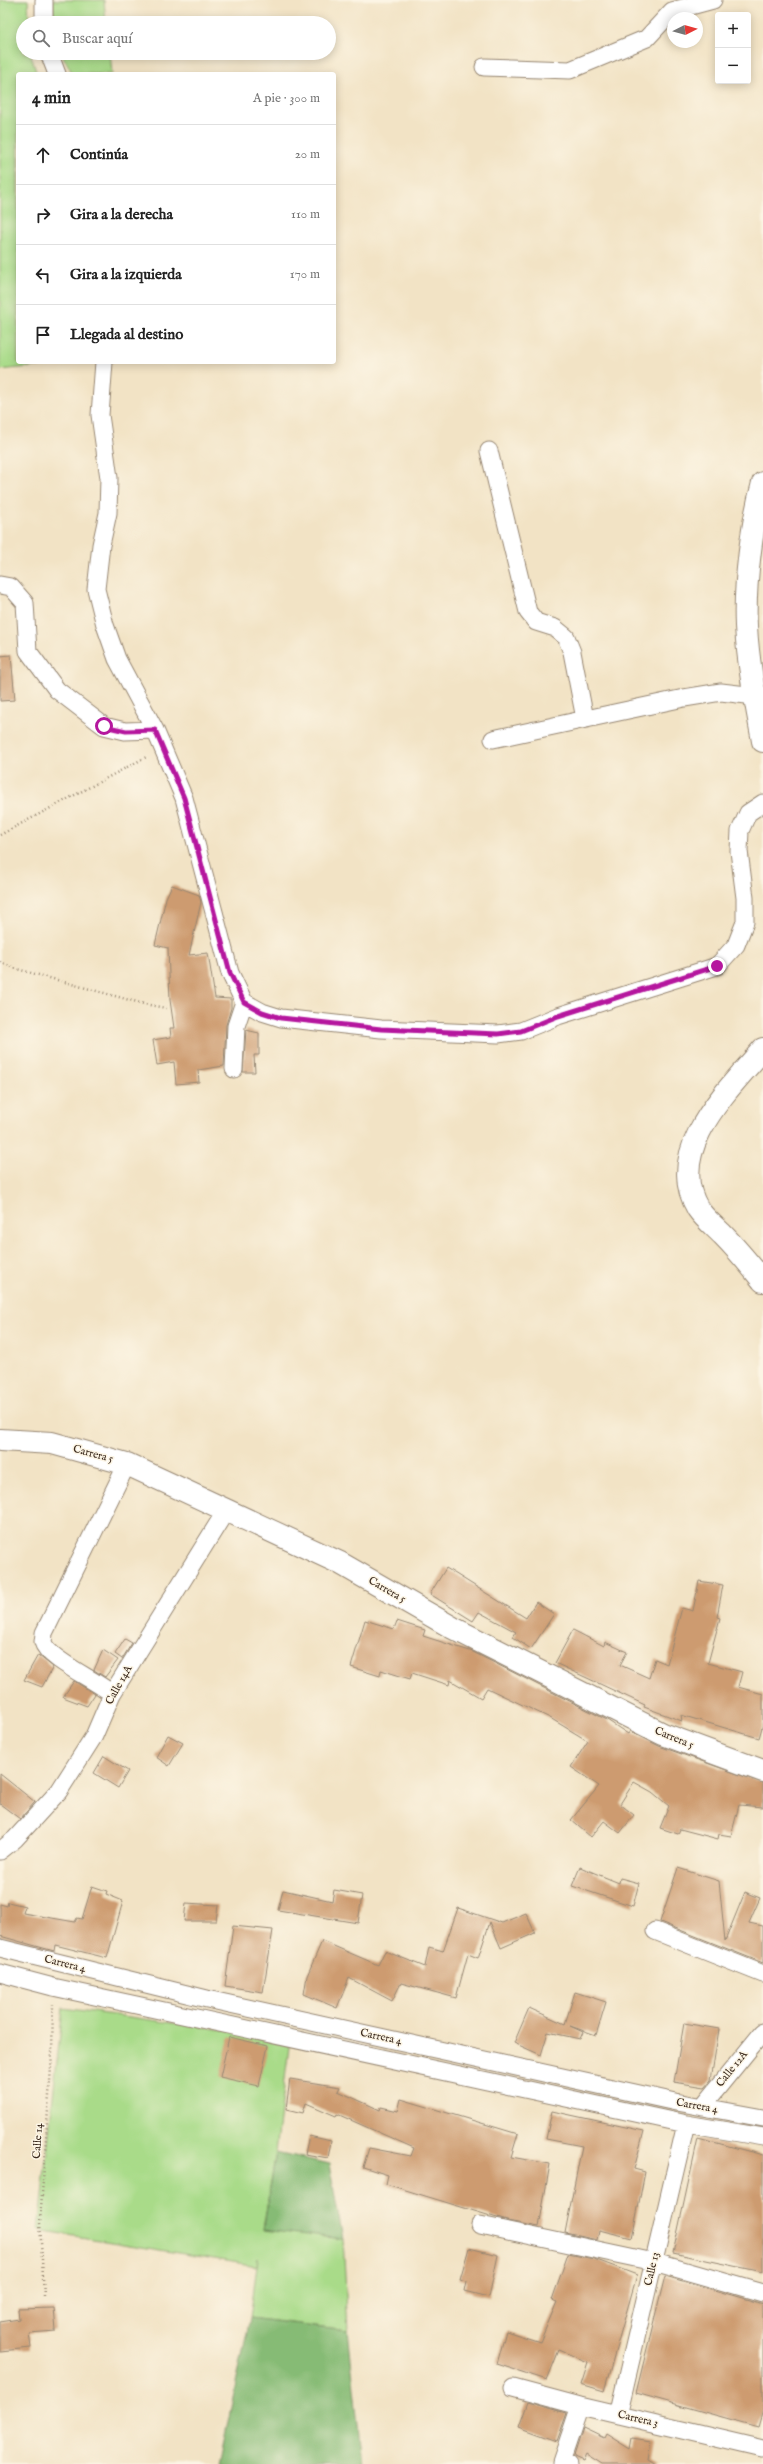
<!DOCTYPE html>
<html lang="es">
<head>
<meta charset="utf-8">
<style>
  body { margin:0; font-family:"IM FELL English",serif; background:#f2f2f2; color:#222 }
  .controls { position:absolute; right:12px; top:12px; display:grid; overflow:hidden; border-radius:4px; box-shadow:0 2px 10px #0003 }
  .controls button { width:36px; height:36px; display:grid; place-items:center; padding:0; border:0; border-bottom:1px solid #e0e0e0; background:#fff; color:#222; font:20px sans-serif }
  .compass { position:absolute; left:667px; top:12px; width:36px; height:36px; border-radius:50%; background:#fff; box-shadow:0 2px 10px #0003; rotate:84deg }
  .stop { position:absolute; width:12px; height:12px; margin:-9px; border:3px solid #b5179e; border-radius:50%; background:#fff }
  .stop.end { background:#b5179e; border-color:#fff; box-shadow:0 1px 4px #0008 }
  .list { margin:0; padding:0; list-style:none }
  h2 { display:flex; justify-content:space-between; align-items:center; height:52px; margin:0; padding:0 16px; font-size:17px }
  h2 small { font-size:13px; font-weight:400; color:#767676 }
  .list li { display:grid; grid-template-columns:26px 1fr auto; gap:12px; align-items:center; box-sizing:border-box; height:60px; padding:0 16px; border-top:1px solid #e0e0e0 }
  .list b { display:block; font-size:15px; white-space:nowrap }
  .list em { font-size:13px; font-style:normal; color:#767676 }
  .icon { flex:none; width:22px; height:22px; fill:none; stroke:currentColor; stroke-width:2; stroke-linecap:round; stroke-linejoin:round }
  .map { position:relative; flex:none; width:763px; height:2464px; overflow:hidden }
  .search { position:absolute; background:#fff; box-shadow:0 2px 10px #0003; left:16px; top:16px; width:320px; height:44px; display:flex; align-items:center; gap:10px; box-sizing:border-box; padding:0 14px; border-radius:22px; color:#767676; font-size:15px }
  .panel { position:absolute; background:#fff; box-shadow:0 2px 10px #0003; left:16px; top:72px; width:320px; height:292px; border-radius:4px }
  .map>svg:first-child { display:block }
</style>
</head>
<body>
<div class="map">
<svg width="763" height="2464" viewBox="0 0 763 2464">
  <rect width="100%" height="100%" fill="#fcf5e5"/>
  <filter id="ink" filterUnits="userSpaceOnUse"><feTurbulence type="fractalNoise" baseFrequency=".025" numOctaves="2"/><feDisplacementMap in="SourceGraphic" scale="8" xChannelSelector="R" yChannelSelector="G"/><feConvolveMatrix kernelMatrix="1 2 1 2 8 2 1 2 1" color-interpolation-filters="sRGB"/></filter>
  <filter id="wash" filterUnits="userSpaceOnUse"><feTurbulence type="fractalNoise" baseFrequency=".012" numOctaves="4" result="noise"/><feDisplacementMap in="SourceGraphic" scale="16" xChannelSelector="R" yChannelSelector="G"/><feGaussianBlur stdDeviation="0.9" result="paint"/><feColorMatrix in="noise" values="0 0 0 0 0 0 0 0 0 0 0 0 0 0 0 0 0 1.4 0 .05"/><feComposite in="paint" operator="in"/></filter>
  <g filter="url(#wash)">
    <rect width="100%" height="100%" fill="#f2e3c5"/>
    <!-- green -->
    <path fill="#a9db89" stroke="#728254" d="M0 0H28L29 23H23V53H30L37 74H18V362H77L0 370Z
      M53 0H104L106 23H54Z
      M61 53H110L112 74H73Z
      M63 2008 290 2039 276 2152 263 2229 343 2239 348 2330 250 2318 258 2258 257 2266 38 2230Z"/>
    <!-- forest -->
    <path fill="#86bb75" stroke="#60724a" d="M276 2152 329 2164 343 2239 263 2230Z
      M250 2318 348 2330 362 2464H219Z"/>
    <g id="blocks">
      <!-- building -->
      <path fill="#cd9b6f" d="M11 655 15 700 0 701V656Z
        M172 885 199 895 201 902 189 955 208 953 215 998 231 999V1008L226 1025 224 1066 198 1070 199 1082 176 1084 174 1062 157 1065 153 1040 171 1037 170 1028H174L170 1000 168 948 155 945 166 898Z
        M246 1030 259 1033V1055H254L255 1072H243Z
        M446 1568 526 1618 536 1602 554 1614 531 1649 513 1637 516 1632 479 1612 473 1621 430 1594Z
        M699 1581 723 1585 717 1617 720 1618 708 1663 742 1672 738 1687 763 1694V1724L759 1738 681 1715 682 1721 644 1707 645 1705 555 1663 573 1630 604 1646 605 1642 627 1652 620 1665 649 1678 655 1659 667 1664 682 1608 693 1611Z
        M365 1620 394 1629 397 1621 425 1630 423 1636 473 1652 607 1720 628 1734 630 1731 659 1746 763 1783V1807L739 1805 731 1836 719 1834 718 1839 680 1829 678 1834 660 1828 669 1806 652 1792 634 1782 620 1804 634 1815 620 1833 604 1821 591 1837 571 1820 599 1786 571 1767 588 1741 550 1718 487 1688 481 1698 450 1680 449 1685 412 1673 410 1679 381 1670 380 1676 351 1667Z
        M125 1639 132 1643 122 1659 115 1654Z
        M103 1650 118 1660 105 1677 94 1670Z
        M38 1655 53 1667 42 1687 24 1680Z
        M74 1681 95 1694 87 1706 63 1697Z
        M168 1735 183 1743 169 1766 156 1757Z
        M104 1756 128 1771 118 1788 94 1773Z
        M0 1774 35 1802 20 1819 0 1804Z
        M580 1867 619 1883 620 1878 639 1883 633 1906 572 1886Z
        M678 1868 719 1881 725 1941 745 1892 760 1898 749 1923 763 1926V1963L660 1922Z
        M92 1886 107 1891 106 1894 123 1901 107 1958 55 1945 54 1951 0 1936V1904L7 1906 8 1902 25 1906 23 1913 75 1922 77 1918 82 1919Z
        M283 1890 332 1901 334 1890 362 1895 358 1923 278 1910Z
        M186 1903 218 1905 216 1921H184Z
        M458 1908 502 1923 526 1913 535 1933 501 1948 490 1922 478 1958 468 1954 456 1998 401 1983 392 2001 349 1978 337 2008 304 1994 307 1976 322 1941 378 1965 385 1951 425 1967 429 1947 443 1951Z
        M233 1926 273 1930 263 1992 225 1986Z
        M575 1992 606 2002 596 2035 570 2026 583 2032 580 2039 548 2032 541 2055 514 2043 529 2008 565 2024Z
        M684 2023 719 2029 711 2080 705 2087 674 2082Z
        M229 2037 268 2046 259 2086 220 2077Z
        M290 2079 340 2087 338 2091 380 2110 381 2107 398 2111 401 2099 518 2134 511 2157 550 2164 539 2227 507 2221 386 2184 388 2175 363 2167 369 2148 411 2156 414 2148 337 2114 336 2116 306 2103 303 2113 286 2109Z
        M552 2111 644 2131 634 2169 645 2172 632 2238 599 2230 597 2240 565 2233 582 2146 546 2139Z
        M309 2136 331 2141 328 2158 305 2154Z
        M698 2138 763 2155V2272L673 2253Z
        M469 2248 498 2255 489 2297 465 2291 467 2281 460 2279Z
        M568 2254 594 2259 637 2275 604 2391 581 2384 588 2362 559 2350 547 2380 497 2364 506 2331 540 2342 557 2302 552 2300Z
        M665 2276 763 2304V2410L758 2427 636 2393Z
        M54 2308 56 2331 29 2333 31 2348 0 2351V2322L19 2319 18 2309Z
        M528 2402 567 2413 557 2441 519 2427Z
        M583 2428 604 2438 606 2434 630 2449 632 2438 651 2441 648 2459 656 2464H602L586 2454 583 2460 574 2456Z"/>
    </g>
  </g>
  <g filter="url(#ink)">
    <use href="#blocks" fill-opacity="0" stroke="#968672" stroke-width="1"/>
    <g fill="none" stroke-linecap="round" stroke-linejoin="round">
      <defs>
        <path id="street" d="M44 0V23
          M49 53 57 74
          M484 67 570 70 647 38 672 11 713 0
          M104 362 100 415 109 478 108 513 101 545 96 589 105 625 117 659 155 730 184 798 230 973 244 1002 262 1012 281 1018 381 1029 498 1034 521 1031 558 1016 717 966 736 945 745 922V898L739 851 740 831 748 813 763 803
          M489 451 528 612 536 622 555 628 566 637 572 652 585 719
          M0 585 11 587 25 603 28 651 57 690 104 726 125 731 155 730
          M493 739 684 698 721 692 755 696 763 695
          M234 1069 236 1026 244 1002
          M112 1694C98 1681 47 1659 43 1642 43 1640 44 1636 44 1633L127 1464
          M0 1851 15 1839 59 1791 94 1736 112 1694 227 1509
          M655 1931 763 1974
          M0 1948 207 1999 676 2102 763 2118
          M0 1973 53 1987 686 2124 763 2137
          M702 2107 763 2032
          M480 2225 654 2262 763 2293
          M513 2388 580 2406 763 2449
          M618 2415 686 2124
          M568 2464 561 2462 580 2406"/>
        <path id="secondary" d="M763 483C752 523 744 584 746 626 748 664 756 703 763 741
          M763 1049C729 1089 663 1151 698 1209 704 1218 715 1227 723 1235 738 1250 750 1265 763 1281
          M0 1440 52 1443 127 1464 340 1563 453 1628 663 1734 763 1771"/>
      </defs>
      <!-- street casing -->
      <use href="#street" stroke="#968672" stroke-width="19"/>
      <!-- secondary casing -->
      <use href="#secondary" stroke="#968672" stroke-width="24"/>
      <!-- path -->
      <path stroke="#968672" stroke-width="2.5" stroke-dasharray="1 3" stroke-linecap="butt" d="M0 835 148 756
        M0 962 17 969 144 1004 166 1008
        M44 2296 40 2223 52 2053 53 2004"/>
      <!-- street -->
      <use href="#street" stroke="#fff" stroke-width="17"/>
      <!-- secondary -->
      <use href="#secondary" stroke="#fff" stroke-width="22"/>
    </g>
  </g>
  <g fill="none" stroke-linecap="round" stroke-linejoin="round" filter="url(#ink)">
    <!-- route -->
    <path stroke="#b5179e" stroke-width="5" d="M104 726 126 731 155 730 184 798 230 973 244 1002 262 1012 281 1018 381 1029 498 1034 521 1031 558 1016 717 966"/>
  </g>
  <g text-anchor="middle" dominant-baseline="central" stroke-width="3" stroke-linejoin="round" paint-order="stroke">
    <!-- street labels -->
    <g font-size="11" fill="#3b2a1e" stroke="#fcf5e5">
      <text transform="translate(93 1454) rotate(15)">Carrera 5</text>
      <text transform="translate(387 1590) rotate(30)">Carrera 5</text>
      <text transform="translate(119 1685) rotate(-61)">Calle 14A</text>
      <text transform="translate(674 1738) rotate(22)">Carrera 5</text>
      <text transform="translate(65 1964) rotate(14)">Carrera 4</text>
      <text transform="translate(381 2037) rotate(12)">Carrera 4</text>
      <text transform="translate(732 2069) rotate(-51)">Calle 12A</text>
      <text transform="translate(697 2106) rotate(10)">Carrera 4</text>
      <text transform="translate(38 2141) rotate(-86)">Calle 14</text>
      <text transform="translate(652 2269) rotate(-77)">Calle 13</text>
      <text transform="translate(638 2419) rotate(13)">Carrera 3</text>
    </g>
  </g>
</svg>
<div class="controls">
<button>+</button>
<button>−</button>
</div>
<svg class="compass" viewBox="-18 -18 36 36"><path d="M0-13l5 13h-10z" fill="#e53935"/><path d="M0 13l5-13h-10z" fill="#767676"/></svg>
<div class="stop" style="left:104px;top:726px"></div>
<div class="stop end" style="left:717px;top:966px"></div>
<div class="search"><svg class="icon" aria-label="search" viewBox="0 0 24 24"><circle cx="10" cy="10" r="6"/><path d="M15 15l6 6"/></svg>Buscar aquí</div>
<section class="panel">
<h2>4 min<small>A pie · 300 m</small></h2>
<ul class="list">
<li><svg class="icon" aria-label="ahead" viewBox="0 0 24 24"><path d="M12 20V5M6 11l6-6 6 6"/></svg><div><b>Continúa</b></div><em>20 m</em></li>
<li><svg class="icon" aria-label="right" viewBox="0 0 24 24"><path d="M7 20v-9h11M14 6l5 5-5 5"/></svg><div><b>Gira a la derecha</b></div><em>110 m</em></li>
<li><svg class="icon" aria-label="left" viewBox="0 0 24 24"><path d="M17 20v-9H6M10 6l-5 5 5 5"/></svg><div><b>Gira a la izquierda</b></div><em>170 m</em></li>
<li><svg class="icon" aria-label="arrive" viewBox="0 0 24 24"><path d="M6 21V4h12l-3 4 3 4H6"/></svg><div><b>Llegada al destino</b></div></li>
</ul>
</section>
</div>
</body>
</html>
